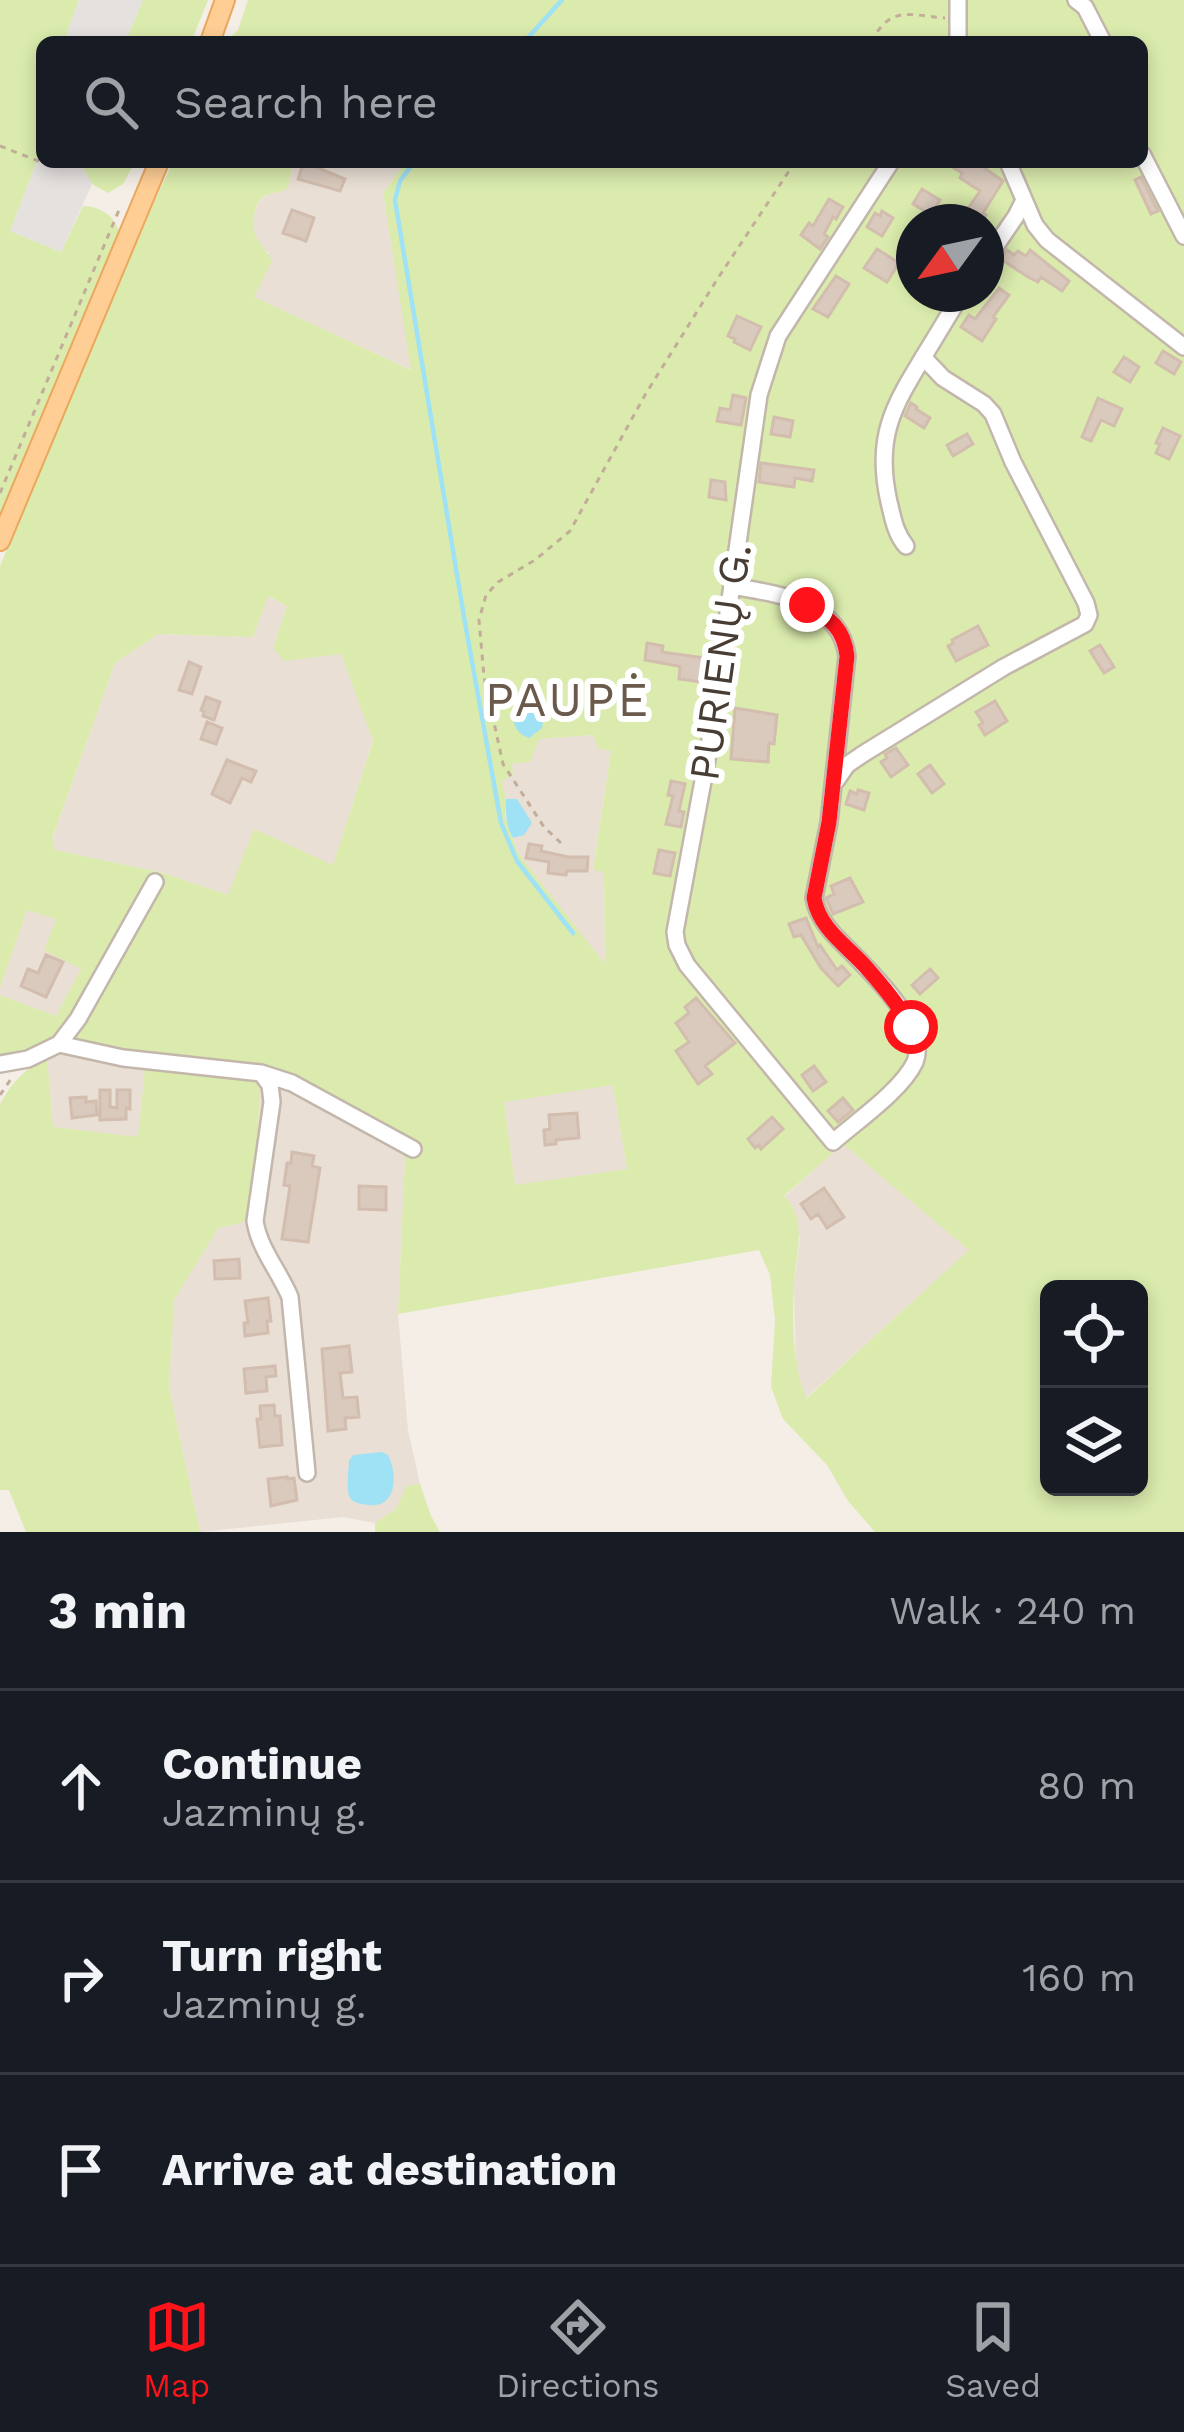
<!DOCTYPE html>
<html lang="en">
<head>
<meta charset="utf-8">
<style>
  body { margin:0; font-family:"Work Sans",sans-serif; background:#242831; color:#f1f3f6 }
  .controls { position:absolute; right:36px; bottom:36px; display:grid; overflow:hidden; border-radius:18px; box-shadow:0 6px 18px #0003 }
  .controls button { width:108px; height:108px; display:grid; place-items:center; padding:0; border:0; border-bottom:3px solid #363941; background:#171b24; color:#f1f3f6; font:60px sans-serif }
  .compass { position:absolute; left:896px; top:204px; width:108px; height:108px; border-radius:50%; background:#171b24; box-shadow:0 6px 18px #0003; rotate:237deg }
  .stop { position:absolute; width:36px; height:36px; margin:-27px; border:9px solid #ff131a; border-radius:50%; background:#fff }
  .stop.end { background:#ff131a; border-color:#fff; box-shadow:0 3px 12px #0008 }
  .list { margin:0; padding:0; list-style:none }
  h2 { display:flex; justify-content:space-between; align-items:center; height:156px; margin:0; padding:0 48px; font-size:51px }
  h2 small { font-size:39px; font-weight:400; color:#9ea1a6 }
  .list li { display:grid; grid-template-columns:78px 1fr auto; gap:36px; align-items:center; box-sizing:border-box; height:192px; padding:0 48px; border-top:3px solid #363941 }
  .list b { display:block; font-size:45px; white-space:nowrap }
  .list p { margin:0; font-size:39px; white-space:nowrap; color:#9ea1a6 }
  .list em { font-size:39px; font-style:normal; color:#9ea1a6 }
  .icon { flex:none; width:66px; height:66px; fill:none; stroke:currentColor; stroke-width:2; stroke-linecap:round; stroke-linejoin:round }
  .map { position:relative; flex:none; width:1184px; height:1532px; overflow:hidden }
  .search { position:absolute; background:#171b24; box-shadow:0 6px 18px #0003; left:36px; right:36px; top:36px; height:132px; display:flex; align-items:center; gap:30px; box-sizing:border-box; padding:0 42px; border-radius:18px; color:#9ea1a6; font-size:45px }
  .sheet { height:732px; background:#171b24 }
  nav { display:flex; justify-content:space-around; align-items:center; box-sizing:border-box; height:168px; border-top:3px solid #363941; background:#171b24; font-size:33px; color:#9ea1a6 }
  nav a { display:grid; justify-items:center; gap:6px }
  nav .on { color:#ff131a }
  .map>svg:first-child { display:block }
</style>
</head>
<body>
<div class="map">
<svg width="1184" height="1532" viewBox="0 0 1184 1532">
  <rect width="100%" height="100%" fill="#f4eee7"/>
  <!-- residential -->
  <path fill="#e9dfd4" d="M293 162H406L383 193 412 370 253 297 269 253 257 244 252 232 255 210 260 200 269 194 288 188Z
    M267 596 287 606 273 648 341 653 373 740 333 866 228 895 163 873 55 850 52 840 115 663 158 634 253 637Z
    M593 735 611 750 593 869 604 871 605 966 518 853 513 838 524 835 517 800 506 799 501 780 513 775 512 763 538 739Z
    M27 909 57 919 81 969 56 1016 0 995V988Z
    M63 1049 145 1068 138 1138 53 1127 47 1057Z
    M261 1073 362 1113 405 1158 398 1314 408 1430 420 1484 407 1487 396 1509 375 1523 343 1517 200 1532 169 1387 174 1299 218 1228 238 1224 255 1187Z
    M613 1084 627 1169 515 1186 504 1102Z
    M843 1143 970 1250 805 1399 796 1370 794 1285 800 1239 784 1197Z"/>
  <!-- green -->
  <path fill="#daebad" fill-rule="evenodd" d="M0 0H79L64 42H42V148L10 231 61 252 83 206C103 207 118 218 120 237L0 519Z
    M143 0H208L191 42H125Z
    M248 0H1184V1532H875L848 1501 827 1465 783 1419 771 1387 775 1321 770 1275 759 1250 398 1314 405 1158 361 1113 261 1074 255 1187 248 1219 238 1224 218 1228 174 1300 169 1387 200 1532H26L9 1490H0V1104C11 1083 26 1068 47 1057L53 1127 138 1137 145 1068 114 1061 68 1041 160 885 162 876 155 882 57 1039 36 1050 0 1057V995L56 1016 81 969 44 950 56 919 27 910 0 988V566L155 200 173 162H293L288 188C279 194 269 191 261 199 256 204 255 210 254 217 251 240 263 243 272 261L254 297 411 370 383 193 406 162H1142V42H225L238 30ZM914 222H986V294H914ZM268 596 287 606 273 648 284 661 341 654 373 741 333 865 254 829 228 895 163 873 55 850 52 839 115 663 158 634 253 637ZM593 735 599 749 611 751 593 870 604 872 605 964 518 853 505 816 506 799 502 781 513 775 512 764 530 762 539 739ZM613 1085 627 1169 515 1185 504 1102ZM843 1144 969 1250 806 1399C793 1365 792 1323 794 1286 795 1257 809 1219 784 1196ZM1049 1289H1139V1487H1049Z
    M80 162H135L123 184 108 193 92 184Z
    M420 1484 431 1516 440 1532H375V1523L396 1509 407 1486Z"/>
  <!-- parking -->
  <path fill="#e5e1df" d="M79 0H143L125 42H64Z
    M42 148V162H80L92 184 61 252 10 231Z"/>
  <!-- water -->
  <path fill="#9fe1f5" d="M531 687 542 692 546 702 542 728 529 738C507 731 511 704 521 688Z
    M506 799H517L532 823 524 835 513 838C506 825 505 814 506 799Z
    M382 1452 388 1455C398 1474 397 1508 369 1505 363 1504 355 1504 351 1499 345 1491 349 1470 349 1460L354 1455Z"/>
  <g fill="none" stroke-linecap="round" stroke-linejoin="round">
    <!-- stream -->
    <path stroke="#9fe1f5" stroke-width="4.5" d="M524 42 562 0
      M414 162 400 181 395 200 464 617 501 823 517 861 573 933"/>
  </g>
  <!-- building -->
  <path fill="#dacabe" stroke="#d2bdae" stroke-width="3" d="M304 162 345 179 340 191 298 179Z
    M944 162H976L1003 181 983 213 986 215 982 222 965 213 980 191 960 178 962 173Z
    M1141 177 1158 211 1151 214 1135 180Z
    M922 189 940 200 931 215 913 204Z
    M829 199 843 207 836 219 833 217 824 234 828 237 820 249 801 235 809 223 813 226Z
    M292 210 314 218 306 241 283 233Z
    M882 211 893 218 882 236 867 227 875 213 880 216Z
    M877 249 899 263 887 282 864 268Z
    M1007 250 1014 255 1018 251 1026 256 1030 250 1069 281 1062 291 1041 277 1038 282 1028 277 1001 259Z
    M836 276 849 284 828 317 813 309Z
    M999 288 1009 295 993 317 996 319 982 341 961 327 969 315 975 319Z
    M737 316 761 327 750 350 734 342 735 339 728 336Z
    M1163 351 1181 362 1174 374 1156 363Z
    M1124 357 1139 367 1130 382 1114 372Z
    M733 395 746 398 741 425 717 421 720 408 730 410Z
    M1098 398 1122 409 1114 426 1101 420 1091 441 1082 437Z
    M911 403 917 407 916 409 930 418 924 428 905 416Z
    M774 417 793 421 790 437 771 434Z
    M1163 428 1180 436 1169 459 1156 453 1160 444 1156 443Z
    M967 434 973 444 953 456 947 445Z
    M761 463 814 470 812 481 795 478 794 487 759 482Z
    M711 480 725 482 726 500 709 497Z
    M978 626 988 645 956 661 948 646 953 643 952 640Z
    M647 643 663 646 662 652 705 658 702 682 679 679 680 667 678 666 645 660Z
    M1100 645 1114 667 1104 673 1090 651Z
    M189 662 201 667 192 694 179 690Z
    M206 697 220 702 214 720 203 716 204 711 201 710Z
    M995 701 1007 721 985 735 979 725 983 723 976 712Z
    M735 708 777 715 774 744 769 743 768 762 731 759Z
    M207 722 222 728 216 744 201 739Z
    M896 748 908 765 891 777 881 762 887 758 885 754Z
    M227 760 256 771 251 782 242 778 230 803 212 794Z
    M930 765 944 784 932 793 918 774Z
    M671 781 685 784 679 811 684 812 681 827 666 824 673 796 668 795Z
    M858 790 869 793 864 810 846 804 850 791 857 794Z
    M529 844 542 846 541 851 568 857H588L587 871H567L566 875 548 873 549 862 526 858Z
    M659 850 675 853 670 876 654 873Z
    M850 878 863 902 833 914 826 898 834 894 831 886Z
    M806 918 818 947 820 945 837 970 842 966 850 975 838 986 821 968 801 935 794 937 789 924Z
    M46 955 63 962 46 997 21 986 28 969 38 973Z
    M930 969 938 978 920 994 912 985Z
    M696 998 735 1043 705 1066 712 1074 698 1084 676 1051 689 1042 676 1023 689 1013 685 1007Z
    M814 1066 826 1082 813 1091 802 1075Z
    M100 1090H110V1107L117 1108V1090H130V1109L126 1108V1119L100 1120Z
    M86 1097V1102L96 1101 97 1115 72 1118 70 1098Z
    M843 1098 853 1110 838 1122 828 1111Z
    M577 1113 579 1138 556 1140V1144L545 1145 544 1130 550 1129 549 1115Z
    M772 1117 783 1129 761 1149 759 1145 755 1148 748 1139Z
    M292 1152 314 1156 312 1166 320 1168 308 1242 282 1239 290 1186 284 1185 287 1163H291Z
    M359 1186 386 1187V1210L359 1209Z
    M824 1188 844 1217 827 1228 818 1214 811 1219 801 1204Z
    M239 1259 240 1278 215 1279 214 1261Z
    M268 1298 271 1321H267L268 1333 245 1336 244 1323H248L245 1301Z
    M349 1346 352 1372 340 1373 343 1398 357 1397 359 1417 345 1418 346 1429 328 1431 322 1349Z
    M275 1366 276 1376 266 1377 267 1391 246 1393 244 1369Z
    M274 1405 275 1416H280L282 1445 260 1447 257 1419H261L260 1406Z
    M287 1477V1479L294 1478 297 1500 271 1506 268 1479Z"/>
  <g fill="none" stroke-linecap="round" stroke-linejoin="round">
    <defs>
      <path id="minor" d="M958 0V42
        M1076 0 1085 7 1103 42
        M1142 154 1184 236
        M1008 162 1035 225 1047 240 1184 347
        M986 260 1016 216 1024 200
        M906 546C895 533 893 518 889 502 874 436 894 405 927 351 939 332 950 312 962 294
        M732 586C777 594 840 601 847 656L829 822 814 898C818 921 835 936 851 952 873 974 929 1029 915 1062 902 1090 857 1121 833 1142L687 965 677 945 675 932 708 754 759 395 778 336 891 162
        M836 781 847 765 863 754 1004 667 1085 624 1089 615 1086 603 1013 462 993 414 984 404 943 378 923 357
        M59 1044 123 1058 261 1073 292 1083 413 1149
        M0 1064 28 1059 59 1044 78 1019 155 882
        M261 1073 270 1085 272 1102 255 1221C259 1248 279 1271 290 1297L307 1473"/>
      <path id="major" d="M210 42 225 0
        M0 541 159 162"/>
    </defs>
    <!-- minor casing -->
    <use href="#minor" stroke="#c3b7ab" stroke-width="20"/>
    <!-- major casing -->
    <use href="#major" stroke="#eba75e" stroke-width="22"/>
    <!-- path -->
    <path stroke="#c3ad99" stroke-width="3" stroke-dasharray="6 6" stroke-linecap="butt" d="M871 42C891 5 908 15 945 18
      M0 146 51 166
      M0 493 119 210
      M561 843 544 827 503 764 484 677 479 620 486 595 498 582 535 560 570 531 645 395 718 278 795 162
      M0 1095 11 1079"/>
    <!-- minor -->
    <use href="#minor" stroke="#fff" stroke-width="15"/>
    <!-- major -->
    <use href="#major" stroke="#ffce95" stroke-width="18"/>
  </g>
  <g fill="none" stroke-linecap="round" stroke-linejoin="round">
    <!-- route -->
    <path stroke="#ff131a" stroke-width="15" d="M807 605C830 618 844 629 847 656L829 822 814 898C819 928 846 945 865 966 882 985 899 1005 911 1027"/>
  </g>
  <g text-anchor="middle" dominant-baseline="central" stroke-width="12" stroke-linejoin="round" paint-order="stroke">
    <!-- street labels -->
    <g font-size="42" fill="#483d35" stroke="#fff">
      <text transform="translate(720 662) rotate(-82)">PURIENŲ G.</text>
    </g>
    <!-- quarter labels -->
    <g font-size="48" letter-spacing="3" fill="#6b594c" stroke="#fff">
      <text x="568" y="699">PAUPĖ</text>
    </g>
  </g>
</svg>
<div class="controls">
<button><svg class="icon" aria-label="locate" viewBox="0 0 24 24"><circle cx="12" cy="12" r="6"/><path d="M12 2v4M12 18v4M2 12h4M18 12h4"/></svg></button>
<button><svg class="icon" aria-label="layers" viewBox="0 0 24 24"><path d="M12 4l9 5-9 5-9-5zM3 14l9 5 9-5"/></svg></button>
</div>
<svg class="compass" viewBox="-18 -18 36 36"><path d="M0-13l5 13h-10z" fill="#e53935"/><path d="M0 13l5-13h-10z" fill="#9ea1a6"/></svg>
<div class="stop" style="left:911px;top:1027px"></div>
<div class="stop end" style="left:807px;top:605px"></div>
<div class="search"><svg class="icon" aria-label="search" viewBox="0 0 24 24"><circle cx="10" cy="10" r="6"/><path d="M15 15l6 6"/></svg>Search here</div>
</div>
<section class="sheet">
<h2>3 min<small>Walk · 240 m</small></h2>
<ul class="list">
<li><svg class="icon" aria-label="ahead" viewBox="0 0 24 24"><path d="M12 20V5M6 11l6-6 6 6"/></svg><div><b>Continue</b><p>Jazminų g.</p></div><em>80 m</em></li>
<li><svg class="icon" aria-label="right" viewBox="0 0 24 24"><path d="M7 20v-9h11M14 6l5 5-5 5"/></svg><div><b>Turn right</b><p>Jazminų g.</p></div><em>160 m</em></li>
<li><svg class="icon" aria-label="arrive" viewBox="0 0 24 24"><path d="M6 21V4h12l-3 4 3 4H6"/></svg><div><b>Arrive at destination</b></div></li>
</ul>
</section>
<nav>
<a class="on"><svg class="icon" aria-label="map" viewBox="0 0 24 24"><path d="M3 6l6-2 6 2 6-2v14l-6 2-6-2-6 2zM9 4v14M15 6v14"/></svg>Map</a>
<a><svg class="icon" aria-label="directions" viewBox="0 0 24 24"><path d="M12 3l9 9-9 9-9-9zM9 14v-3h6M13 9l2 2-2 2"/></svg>Directions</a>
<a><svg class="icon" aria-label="saved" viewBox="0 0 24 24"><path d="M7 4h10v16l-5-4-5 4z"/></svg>Saved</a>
</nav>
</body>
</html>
